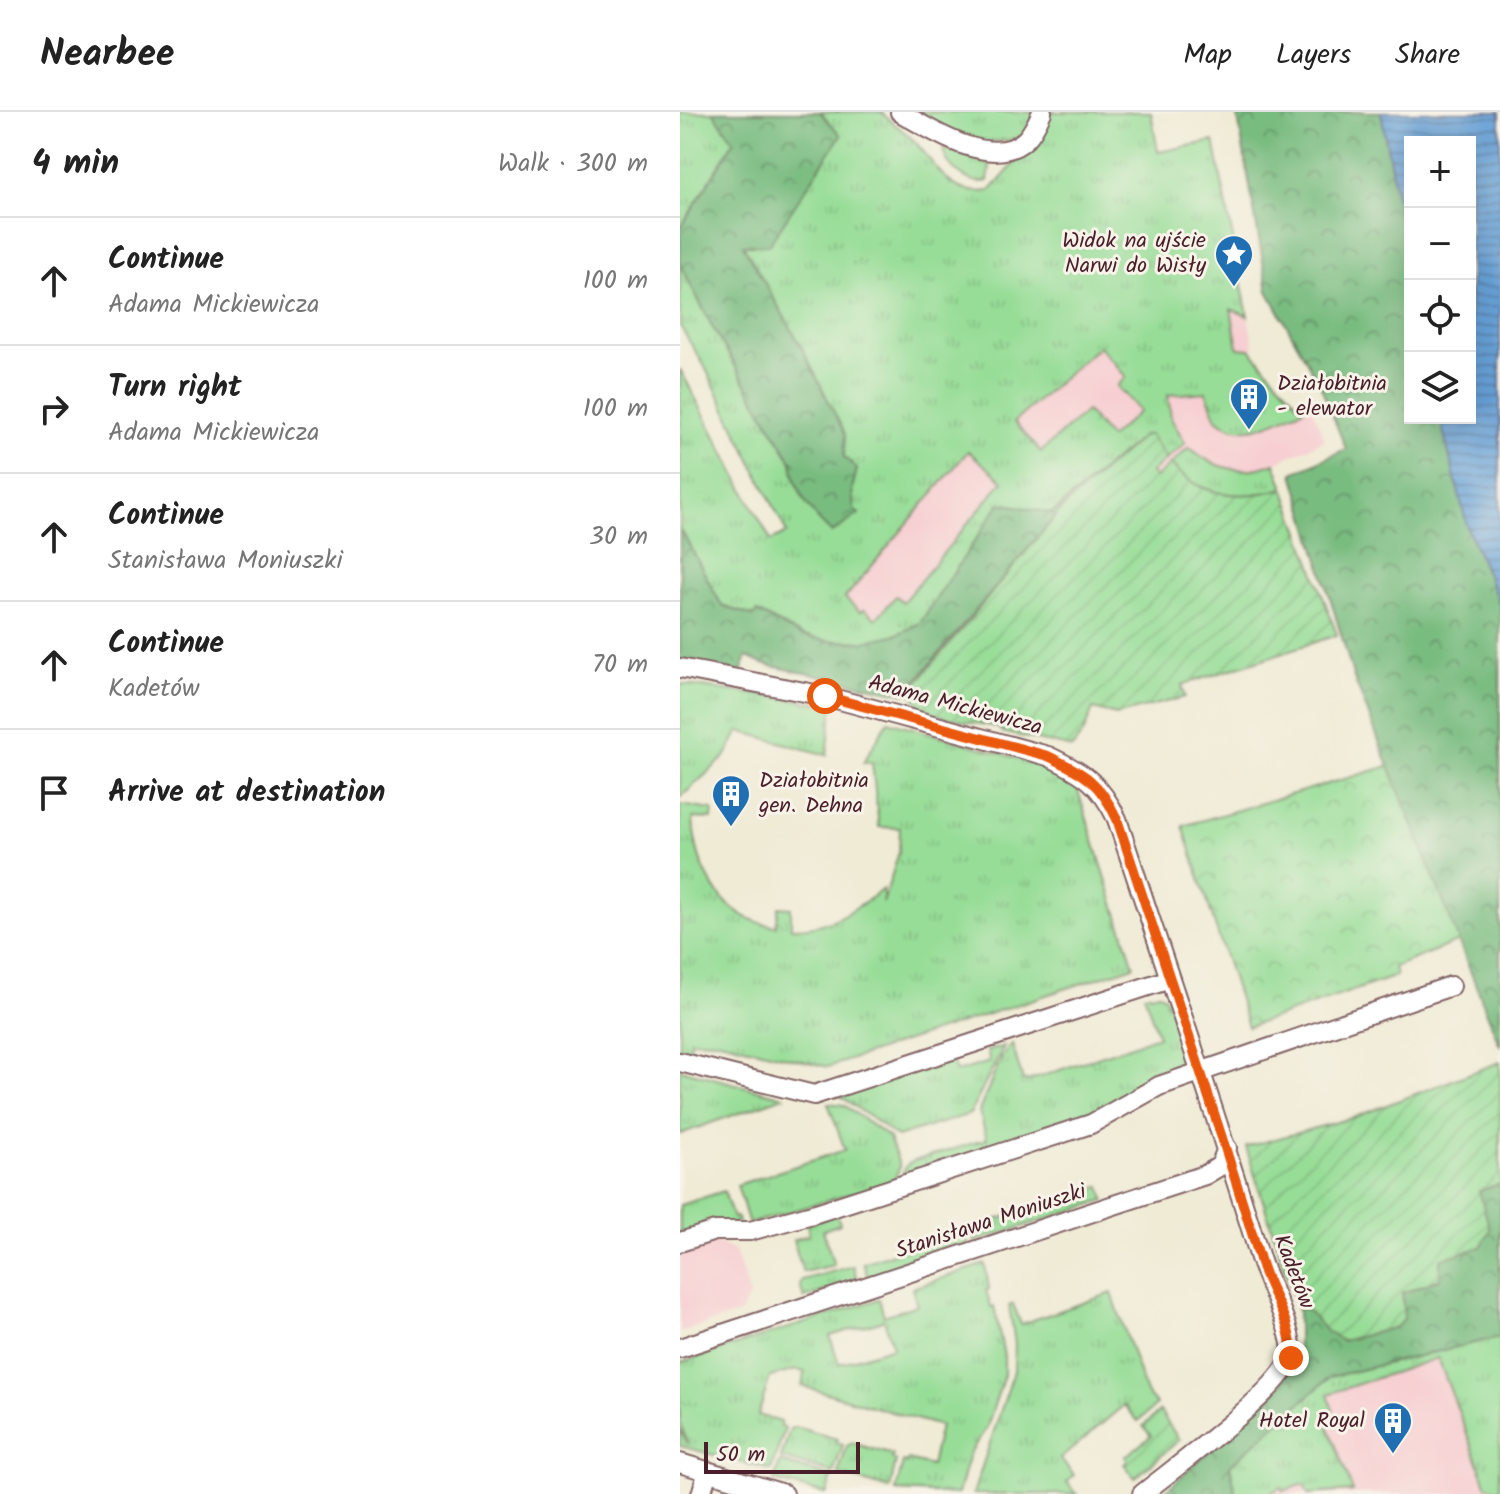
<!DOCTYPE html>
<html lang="en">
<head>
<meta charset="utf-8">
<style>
  body { margin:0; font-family:Kalam,sans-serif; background:#f6f6f6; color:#222 }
  .controls { position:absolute; right:24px; top:24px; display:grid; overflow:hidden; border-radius:0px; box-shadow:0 8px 32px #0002 }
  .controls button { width:72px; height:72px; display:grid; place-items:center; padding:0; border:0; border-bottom:2px solid #e0e0e0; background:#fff; color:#222; font:40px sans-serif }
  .scale { position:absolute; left:24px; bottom:20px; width:156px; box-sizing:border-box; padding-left:8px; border:4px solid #4a1f2b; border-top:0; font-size:22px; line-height:28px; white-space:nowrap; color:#4a1f2b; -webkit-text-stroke:6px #f7f3e8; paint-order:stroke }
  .stop { position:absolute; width:24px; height:24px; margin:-18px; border:6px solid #ea580c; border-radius:50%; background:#fff }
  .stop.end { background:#ea580c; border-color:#fff; box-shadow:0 2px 8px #0008 }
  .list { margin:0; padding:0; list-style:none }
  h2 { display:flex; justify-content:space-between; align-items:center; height:104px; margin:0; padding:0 32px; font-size:34px }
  h2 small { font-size:26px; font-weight:400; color:#767676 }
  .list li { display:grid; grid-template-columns:52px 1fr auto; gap:24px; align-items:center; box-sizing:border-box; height:128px; padding:0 32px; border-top:2px solid #e0e0e0 }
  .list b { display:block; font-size:30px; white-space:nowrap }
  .list p { margin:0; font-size:26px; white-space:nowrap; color:#767676 }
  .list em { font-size:26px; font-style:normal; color:#767676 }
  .icon { flex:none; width:44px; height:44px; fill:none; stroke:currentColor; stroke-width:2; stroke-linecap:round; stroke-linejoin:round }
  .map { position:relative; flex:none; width:820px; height:1382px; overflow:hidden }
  header { display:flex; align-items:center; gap:48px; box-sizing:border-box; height:112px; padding:0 40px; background:#fff; border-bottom:2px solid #e0e0e0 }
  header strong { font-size:38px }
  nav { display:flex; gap:44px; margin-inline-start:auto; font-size:28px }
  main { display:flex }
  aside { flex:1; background:#fff }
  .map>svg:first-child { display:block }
</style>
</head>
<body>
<header>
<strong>Nearbee</strong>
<nav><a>Map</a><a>Layers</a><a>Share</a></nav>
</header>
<main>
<aside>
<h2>4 min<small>Walk · 300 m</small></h2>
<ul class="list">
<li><svg class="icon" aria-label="ahead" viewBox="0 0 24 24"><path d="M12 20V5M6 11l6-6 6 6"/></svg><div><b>Continue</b><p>Adama Mickiewicza</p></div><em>100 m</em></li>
<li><svg class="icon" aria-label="right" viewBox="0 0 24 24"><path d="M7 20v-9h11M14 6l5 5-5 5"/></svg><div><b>Turn right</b><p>Adama Mickiewicza</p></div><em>100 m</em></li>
<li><svg class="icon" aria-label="ahead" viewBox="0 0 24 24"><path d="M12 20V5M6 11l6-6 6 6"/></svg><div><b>Continue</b><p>Stanisława Moniuszki</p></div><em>30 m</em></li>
<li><svg class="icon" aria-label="ahead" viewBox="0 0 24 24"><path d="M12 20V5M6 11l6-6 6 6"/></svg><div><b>Continue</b><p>Kadetów</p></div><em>70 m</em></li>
<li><svg class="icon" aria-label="arrive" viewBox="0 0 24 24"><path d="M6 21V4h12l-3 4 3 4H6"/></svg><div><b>Arrive at destination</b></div></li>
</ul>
</aside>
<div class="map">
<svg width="820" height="1382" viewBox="0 0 820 1382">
  <defs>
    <pattern id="grass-tufts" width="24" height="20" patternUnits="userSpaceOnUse" patternTransform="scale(2)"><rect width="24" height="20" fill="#97dd97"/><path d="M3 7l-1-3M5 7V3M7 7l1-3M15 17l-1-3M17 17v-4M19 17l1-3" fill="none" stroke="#84bd82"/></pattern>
    <pattern id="forest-crowns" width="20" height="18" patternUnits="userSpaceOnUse" patternTransform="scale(2)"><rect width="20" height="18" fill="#79bc80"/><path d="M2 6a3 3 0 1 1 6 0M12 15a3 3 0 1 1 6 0" fill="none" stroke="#659869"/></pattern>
    <pattern id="park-crowns" width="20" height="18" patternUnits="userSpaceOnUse" patternTransform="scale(2)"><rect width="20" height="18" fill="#97dd97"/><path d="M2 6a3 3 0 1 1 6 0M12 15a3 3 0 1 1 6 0" fill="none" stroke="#84bd82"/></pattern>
    <pattern id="garden-furrows" width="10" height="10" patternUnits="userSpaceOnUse" patternTransform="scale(2)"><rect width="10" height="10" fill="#97dd97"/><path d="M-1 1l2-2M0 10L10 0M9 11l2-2" fill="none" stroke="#84bd82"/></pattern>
    <pattern id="water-rules" width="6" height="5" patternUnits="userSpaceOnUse" patternTransform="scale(2)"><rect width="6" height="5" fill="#66a0d6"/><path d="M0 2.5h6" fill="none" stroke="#5682ae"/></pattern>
  </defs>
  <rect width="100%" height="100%" fill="#f7f3e8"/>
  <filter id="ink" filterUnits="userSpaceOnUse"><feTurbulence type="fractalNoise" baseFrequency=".0125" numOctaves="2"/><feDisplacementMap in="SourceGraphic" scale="16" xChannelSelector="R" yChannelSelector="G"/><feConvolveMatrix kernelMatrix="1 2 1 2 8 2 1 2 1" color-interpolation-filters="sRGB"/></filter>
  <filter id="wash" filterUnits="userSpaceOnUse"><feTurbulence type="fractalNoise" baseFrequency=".006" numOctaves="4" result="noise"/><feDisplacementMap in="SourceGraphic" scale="32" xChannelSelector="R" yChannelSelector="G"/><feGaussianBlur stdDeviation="1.8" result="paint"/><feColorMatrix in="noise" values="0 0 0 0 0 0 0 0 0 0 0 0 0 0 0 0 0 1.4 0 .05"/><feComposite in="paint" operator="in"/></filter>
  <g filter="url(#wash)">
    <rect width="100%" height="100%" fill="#f0ebd5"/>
    <!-- built -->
    <path fill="#f7cfd2" d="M411 134 568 204 574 236 571 237 623 297 631 294 645 328 595 351 604 376 475 366 471 361 225 582 82 552 0 416V257L92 429 135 406 178 401 175 398Z
      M35 1129 55 1139 70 1183 61 1201 0 1220V1140Z
      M820 1225V1382H556L650 1265Z"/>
    <!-- grass -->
    <path fill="url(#grass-tufts)" stroke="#707e61" stroke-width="2" fill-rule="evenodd" d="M0 0H33L54 29 0 117Z
      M140 0H201C212 11 225 19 235 30 259 55 268 85 310 79L345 40 368 0H471L478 40 534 29 568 204 551 197 558 236 570 237 623 297C595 309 564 330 537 307L526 280 488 283 491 306 505 331 486 347 464 323 371 402 320 392 240 511 218 522 183 530 149 529 122 524 77 500 74 504 42 494 0 416V257L91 429 107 421 24 253 0 214V152L33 216 112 350C115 378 131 402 152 420L174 398 172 377 177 357 164 345 62 133 161 24ZM419 234 446 265 437 274 460 299 430 326 406 299 361 340 334 310ZM288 339 323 369 223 490 216 484 196 507 184 497 180 500 165 486Z
      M231 0H358L344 24C300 39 270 20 231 0Z
      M263 36 303 47 310 55 308 69C289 74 265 55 263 36Z
      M509 335C534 357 563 364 595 351L604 376C564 388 520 386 491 352Z
      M0 572 153 593 147 643 59 619 45 645 0 686Z
      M208 609 371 656 395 670 454 854 148 955 40 929 12 928 8 941 0 939V693L33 698 32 707 13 706C15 755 41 808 96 814L99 795 111 796V816C149 817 174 798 203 777V791L219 740 220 716 199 715 192 650 183 651Z
      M480 881 486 886 507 948 501 957 464 971 398 1009 220 1067 227 1053 234 1049 307 1027 299 999 321 946 332 932 343 969H348L478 924 464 882Z
      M324 934 290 1002 217 1025 158 982 271 946 276 960 310 950 307 939Z
      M0 957 104 985 0 1022Z
      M148 991 164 993 209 1026 220 1055 213 1069 69 1112 57 1073 165 1038Z
      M421 1074 425 1088 295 1130 290 1116Z
      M44 1079 53 1106 57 1105 59 1110 0 1124V1093Z
      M157 1102 160 1112 143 1118 154 1153 123 1160 113 1128 129 1123 127 1112Z
      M284 1118 289 1132 188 1165 183 1151Z
      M305 1152 309 1177 306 1178 311 1195 314 1194 324 1244V1263L307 1315 289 1342 278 1382 216 1379 223 1350 227 1351 228 1348 251 1354 260 1314 122 1274 125 1260 116 1258 90 1265 78 1303 101 1310 100 1314 105 1316 91 1358 0 1334V1318L8 1332 0 1310V1251L199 1187 204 1204 237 1193 232 1176ZM204 1208 213 1235 159 1252 150 1224Z
      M173 1154 178 1169 124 1186 120 1173 122 1168Z
      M432 1181 466 1281 477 1293 458 1309 444 1293 380 1347 394 1363 387 1370 397 1382H293L334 1259 335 1231 329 1194 333 1192 341 1212Z
      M820 1224V1379L807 1374 758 1246 648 1282 653 1298 648 1313 673 1379 628 1382 624 1372 603 1379 601 1375 588 1382H556L549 1354 650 1265Z
      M115 1315 157 1327 156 1331 163 1333 153 1361 101 1346 110 1317Z
      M172 1331 213 1343 212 1347 216 1349 210 1377 158 1362 167 1334Z
      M100 1350 152 1365 146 1382 94 1369Z"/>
    <!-- forest -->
    <path fill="url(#forest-crowns)" stroke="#626e56" stroke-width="2" d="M33 0H140L161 23 89 133H63L120 232 165 322 164 345 177 357 172 377 174 398 179 402 152 421C131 402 115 378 112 350L33 216 0 152V117L54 29Z
      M557 0H701L730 161V306H760L788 418 820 493V934L674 566 613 361 666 337 641 275 588 179Z
      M320 391 371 401 385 393 225 582 82 552 67 545 61 560 0 548V416L42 494 73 504 77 500 122 524 149 529 182 530 218 522 240 511Z
      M820 1072V1225L650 1265 550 1353 556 1382H482L598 1277 618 1236V1199L624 1194 662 1229 716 1215 724 1207 722 1181 759 1167 760 1147 810 1118 799 1079Z"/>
    <!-- park -->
    <path fill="url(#park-crowns)" stroke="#707e61" stroke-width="2" d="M709 654 779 829 714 855 716 864 568 915 503 714Z"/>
    <!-- garden -->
    <path fill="url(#garden-furrows)" stroke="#707e61" stroke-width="2" d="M464 323H470L486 347 471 361 475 366 491 352C520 386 564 388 604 376L657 523 502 573 505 585 436 603 413 597 403 622 392 636 322 620 317 615C289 609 243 608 230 579L385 393Z
      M820 950V1072L799 1079 810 1118 801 1135 760 1147V1167L722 1181 724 1207 716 1215 662 1229 646 1219 624 1195 618 1199 566 1035 675 1005Z
      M480 1299 499 1328 455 1366 444 1352 448 1349 445 1345 471 1324 463 1314Z"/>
    <!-- water -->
    <path fill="url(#water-rules)" stroke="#586080" stroke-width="2" d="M701 0H820V493L788 418 760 306H790V30H730V161Z"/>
  </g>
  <g filter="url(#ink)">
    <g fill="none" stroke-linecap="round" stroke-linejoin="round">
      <defs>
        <path id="street" d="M220 0C250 18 314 59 346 27 353 20 358 9 362 0
          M0 556 145 584 368 644C404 661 420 671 437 707 485 853 535 998 580 1146 587 1170 619 1228 610 1248 592 1285 498 1353 462 1382
          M0 950 134 983 490 867
          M0 1130 35 1119H70L136 1101 411 1012 479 974 771 874
          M0 1236 525 1063 540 1054 547 1036
          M0 1351 104 1382
          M21 1382 28 1359"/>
      </defs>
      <!-- street casing -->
      <use href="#street" stroke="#846666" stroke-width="22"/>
      <!-- street -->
      <use href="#street" stroke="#fff" stroke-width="18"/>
    </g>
  </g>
  <g fill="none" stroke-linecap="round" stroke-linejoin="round" filter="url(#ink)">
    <!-- route -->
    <path stroke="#ea580c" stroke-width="10" d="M145 584 368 644C404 661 420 670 437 707 486 856 537 1004 582 1154 592 1185 614 1213 611 1246"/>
  </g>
  <!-- icons -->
  <defs>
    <symbol id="sight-pin" viewBox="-11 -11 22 30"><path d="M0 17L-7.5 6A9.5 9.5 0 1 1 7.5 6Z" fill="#1f6fb2" stroke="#f7f3e8"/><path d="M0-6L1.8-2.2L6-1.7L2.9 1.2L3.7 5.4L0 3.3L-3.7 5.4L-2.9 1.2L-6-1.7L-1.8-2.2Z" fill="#fff"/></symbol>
    <symbol id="building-pin" viewBox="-11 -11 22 30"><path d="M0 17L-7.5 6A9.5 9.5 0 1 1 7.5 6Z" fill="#1f6fb2" stroke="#f7f3e8"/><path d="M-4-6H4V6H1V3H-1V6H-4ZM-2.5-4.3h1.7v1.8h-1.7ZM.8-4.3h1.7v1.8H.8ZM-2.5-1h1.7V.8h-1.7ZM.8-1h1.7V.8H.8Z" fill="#fff"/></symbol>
  </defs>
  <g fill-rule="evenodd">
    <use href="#sight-pin" x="532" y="120" width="44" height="60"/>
    <use href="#building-pin" x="547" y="263" width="44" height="60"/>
    <use href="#building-pin" x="29" y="660" width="44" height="60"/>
    <use href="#building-pin" x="691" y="1287" width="44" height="60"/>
  </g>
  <g text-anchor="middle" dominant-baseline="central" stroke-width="6" stroke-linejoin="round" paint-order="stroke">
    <!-- poi labels -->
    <g font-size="22" fill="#4a1f2b" stroke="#f7f3e8" text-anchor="end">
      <text x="526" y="129">Widok na ujście<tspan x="526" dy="25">Narwi do Wisły</tspan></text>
      <text x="597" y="272" text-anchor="start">Działobitnia<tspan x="597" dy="25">- elewator</tspan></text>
      <text x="79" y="669" text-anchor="start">Działobitnia<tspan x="79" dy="25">gen. Dehna</tspan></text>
      <text x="685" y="1309">Hotel Royal</text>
    </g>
    <!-- street labels -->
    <g font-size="22" fill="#4a1f2b" stroke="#f7f3e8">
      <text transform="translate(275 594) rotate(15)">Adama Mickiewicza</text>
      <text transform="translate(311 1110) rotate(-18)">Stanisława Moniuszki</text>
      <text transform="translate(613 1160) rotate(69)">Kadetów</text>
    </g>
  </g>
</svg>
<div class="controls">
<button>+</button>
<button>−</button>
<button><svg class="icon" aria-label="locate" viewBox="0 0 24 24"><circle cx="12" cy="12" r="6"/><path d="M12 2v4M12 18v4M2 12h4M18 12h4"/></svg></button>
<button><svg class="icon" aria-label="layers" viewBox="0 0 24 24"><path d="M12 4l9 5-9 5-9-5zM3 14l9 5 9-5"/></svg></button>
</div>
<div class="scale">50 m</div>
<div class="stop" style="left:145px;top:584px"></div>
<div class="stop end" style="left:611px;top:1246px"></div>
</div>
</main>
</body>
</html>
